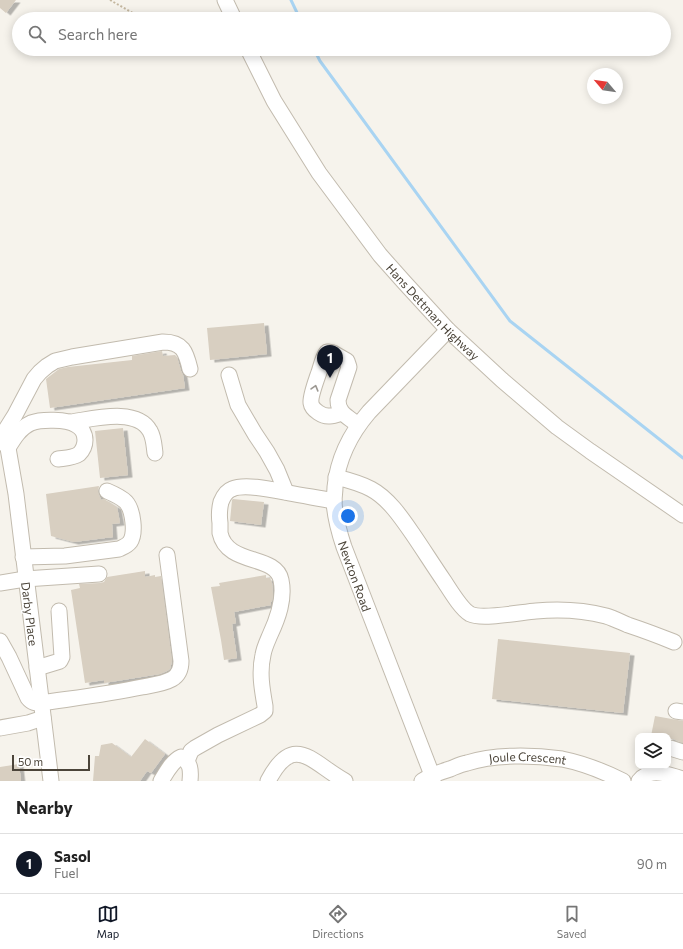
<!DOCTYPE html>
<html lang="en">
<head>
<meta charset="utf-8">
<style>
  body { margin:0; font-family:Commissioner,sans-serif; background:#f2f2f2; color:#222 }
  .controls { position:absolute; right:12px; bottom:12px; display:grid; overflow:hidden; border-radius:8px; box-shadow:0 2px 10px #0003 }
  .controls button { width:36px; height:36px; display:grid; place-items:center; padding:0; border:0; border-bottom:1px solid #e0e0e0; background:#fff; color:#222; font:20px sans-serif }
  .compass { position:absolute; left:587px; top:68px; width:36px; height:36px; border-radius:50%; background:#fff; box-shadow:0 2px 10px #0003; rotate:299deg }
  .scale { position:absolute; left:12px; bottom:10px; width:78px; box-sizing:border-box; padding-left:4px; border:2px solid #4b4439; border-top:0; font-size:11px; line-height:14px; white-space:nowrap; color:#4b4439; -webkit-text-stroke:3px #fff; paint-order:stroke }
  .you { position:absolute; left:348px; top:516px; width:14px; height:14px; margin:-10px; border:3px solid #fff; border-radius:50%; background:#1a73e8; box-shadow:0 0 0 6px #1a73e833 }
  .badge { display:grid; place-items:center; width:26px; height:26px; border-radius:50%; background:#111827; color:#fff; font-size:13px; font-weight:700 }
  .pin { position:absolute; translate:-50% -33px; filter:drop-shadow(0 1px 2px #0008) }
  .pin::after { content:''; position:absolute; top:21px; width:14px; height:12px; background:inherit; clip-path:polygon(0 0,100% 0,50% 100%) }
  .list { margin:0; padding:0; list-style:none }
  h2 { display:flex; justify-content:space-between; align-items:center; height:52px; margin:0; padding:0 16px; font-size:17px }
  h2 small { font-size:13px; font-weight:400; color:#767676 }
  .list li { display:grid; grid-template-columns:26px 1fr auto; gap:12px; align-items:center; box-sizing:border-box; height:60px; padding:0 16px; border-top:1px solid #e0e0e0 }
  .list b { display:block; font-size:15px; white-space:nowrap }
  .list p { margin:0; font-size:13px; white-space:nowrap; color:#767676 }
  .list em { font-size:13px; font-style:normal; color:#767676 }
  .icon { flex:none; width:22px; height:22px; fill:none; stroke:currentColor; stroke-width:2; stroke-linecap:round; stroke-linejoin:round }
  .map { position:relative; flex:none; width:683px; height:781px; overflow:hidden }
  .search { position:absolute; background:#fff; box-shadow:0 2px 10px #0003; left:12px; right:12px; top:12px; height:44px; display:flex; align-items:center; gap:10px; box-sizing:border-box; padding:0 14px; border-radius:22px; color:#767676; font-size:15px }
  .sheet { height:112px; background:#fff }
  nav { display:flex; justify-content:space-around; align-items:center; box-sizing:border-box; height:56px; border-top:1px solid #e0e0e0; background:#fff; font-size:11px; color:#767676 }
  nav a { display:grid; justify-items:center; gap:2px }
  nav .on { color:#111827 }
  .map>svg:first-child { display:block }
</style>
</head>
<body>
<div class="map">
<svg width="683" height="781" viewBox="0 0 683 781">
  <defs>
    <filter id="shadow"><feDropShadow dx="4.5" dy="2.5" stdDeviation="0" flood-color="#0004"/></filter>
  </defs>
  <rect width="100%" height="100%" fill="#f6f3ec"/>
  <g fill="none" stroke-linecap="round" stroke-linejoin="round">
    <!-- stream -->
    <path stroke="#a9d4f2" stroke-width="3" d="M291 0 300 19
      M314 49 320 61 510 321 683 458"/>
  </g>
  <!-- building -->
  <path fill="#d8cfc1" filter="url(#shadow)" d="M0 0H16L6 13 0 8Z
    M264 323 267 354 210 360 207 328Z
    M162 351 163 356 175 355 177 357 181 371 183 375 185 388 50 408 46 379 59 369 68 367 132 360V356Z
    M123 428 128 475 100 478 95 431Z
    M99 486 98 492 101 500 104 499 117 507 120 523 112 524 113 537 74 542 51 536 46 494Z
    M233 499 264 502 261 525 230 521 232 500Z
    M145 571V577L155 575V577L161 576 172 661 170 669 167 671 160 674 104 683V680L85 683 71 590 80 588 79 584 100 583 104 582 107 577Z
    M266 575V578H270L272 583 273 594 272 601 271 602V605L234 612 236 623 232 624 237 658 224 660 221 640 211 587 220 586 219 583Z
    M498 639 630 653 623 713 492 699Z
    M655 716 683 721V743L673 739H668V736H651Z
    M145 739 165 754 151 773 147 771 140 781H93L95 756H99L101 745 112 743 131 757Z
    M19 764 21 781H0V767Z"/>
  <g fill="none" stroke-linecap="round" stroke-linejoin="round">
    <defs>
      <g id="minor">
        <path d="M225 0 234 19"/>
        <path id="s1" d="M248 49 274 101 319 173 380 255 404 282 448 330 502 380 557 427 590 451 683 515"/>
        <path d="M229 375 238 405 255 434 267 452 277 470 286 492"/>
        <path d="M342 413C339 414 334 416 330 416 323 417 312 410 311 403 310 397 316 381 318 375 321 368 322 358 327 352L333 353 347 361 349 367 338 400C338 414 349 417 358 425"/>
        <path d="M71 422C93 419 137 407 150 431 154 438 154 446 155 453"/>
        <path d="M8 448C14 438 20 428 31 423 41 419 67 419 76 425 82 428 85 434 85 440 85 445 83 450 79 454 73 458 65 458 58 459"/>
        <path d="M336 477C348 480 360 483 371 489 388 498 401 517 412 533 423 549 433 565 444 581 450 590 461 609 470 614 482 620 522 612 536 611 559 609 583 610 606 616 613 618 621 622 628 625 643 630 659 636 674 642"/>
        <path d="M23 557 65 556 119 549C123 547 127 546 130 542 136 533 133 510 126 502 121 497 114 494 107 491"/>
        <path d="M0 583 25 579 99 574"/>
        <path d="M0 641 9 657 28 698C32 703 35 703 41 703 75 698 109 694 142 687 152 685 163 684 172 679 179 675 181 668 181 661L167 555"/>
        <path d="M37 668 60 661 62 657 59 611"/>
        <path d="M676 711 683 712"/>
        <path d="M0 728 28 723 43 718"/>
        <path d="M670 748 683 752"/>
        <path d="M187 761 191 751 195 748 218 735 260 715 265 711V706C262 689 259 672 263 655 264 648 267 642 270 635 278 618 285 599 281 580 276 554 227 566 220 533 220 530 220 526 220 523 219 516 219 510 221 502 223 497 226 491 232 489 245 483 274 490 289 493 304 496 319 498 334 501"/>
        <path d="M51 781 16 494 8 448 3 441V437L5 431 15 415 34 379 40 372 47 366 55 361 72 357 163 342C183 342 186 352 190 369"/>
        <path d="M161 781C166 773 172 761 181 757 191 762 191 771 190 781"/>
        <path d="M268 781C294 731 312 763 345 781"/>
        <path id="s2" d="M422 781C431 775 440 772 450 769 455 767 461 764 467 763 495 754 533 755 562 759 582 763 605 772 623 781"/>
        <path d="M433 781 432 775 344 547C339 532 335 517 334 502 334 497 335 492 335 487 338 458 351 433 369 412L448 330"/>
        <path d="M639 781C651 766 668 775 683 779"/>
      </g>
    </defs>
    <!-- minor casing -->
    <use href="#minor" stroke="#c2bbae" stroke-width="17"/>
    <!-- path -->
    <path stroke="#c4b79f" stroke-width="2" stroke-dasharray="2 2" stroke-linecap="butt" d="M110 0 143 19"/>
    <!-- minor -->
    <use href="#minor" stroke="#fff" stroke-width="15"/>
  </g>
  <!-- one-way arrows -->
  <defs><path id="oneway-chevron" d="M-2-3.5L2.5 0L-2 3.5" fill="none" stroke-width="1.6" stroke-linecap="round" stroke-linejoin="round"/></defs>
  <use stroke="#9c9892" href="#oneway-chevron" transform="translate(315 388) rotate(-74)"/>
  <g text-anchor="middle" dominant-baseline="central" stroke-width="3" stroke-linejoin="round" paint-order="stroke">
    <!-- street labels -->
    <g font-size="12" fill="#4b4439" stroke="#fff">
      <text stroke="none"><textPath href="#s1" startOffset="323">Hans Dettman Highway</textPath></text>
      <text transform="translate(355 576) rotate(70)">Newton Road</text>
      <text transform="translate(30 614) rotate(83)">Darby Place</text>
      <text stroke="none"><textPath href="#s2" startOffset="110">Joule Crescent</textPath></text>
    </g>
  </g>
</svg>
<div class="controls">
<button><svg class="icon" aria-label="layers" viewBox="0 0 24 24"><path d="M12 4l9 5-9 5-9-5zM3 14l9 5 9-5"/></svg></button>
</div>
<svg class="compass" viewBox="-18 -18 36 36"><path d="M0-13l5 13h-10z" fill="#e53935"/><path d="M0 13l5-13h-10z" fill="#767676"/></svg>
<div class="scale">50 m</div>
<div class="you"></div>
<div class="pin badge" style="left:330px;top:378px">1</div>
<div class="search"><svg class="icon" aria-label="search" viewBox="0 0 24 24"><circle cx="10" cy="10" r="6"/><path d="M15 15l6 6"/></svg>Search here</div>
</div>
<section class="sheet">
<h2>Nearby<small></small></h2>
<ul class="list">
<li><span class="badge">1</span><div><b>Sasol</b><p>Fuel</p></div><em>90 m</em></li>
</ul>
</section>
<nav>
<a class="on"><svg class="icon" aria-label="map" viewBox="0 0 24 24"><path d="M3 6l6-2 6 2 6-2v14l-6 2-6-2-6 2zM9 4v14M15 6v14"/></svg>Map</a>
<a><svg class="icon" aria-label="directions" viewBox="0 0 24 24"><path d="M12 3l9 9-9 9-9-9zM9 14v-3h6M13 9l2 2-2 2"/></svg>Directions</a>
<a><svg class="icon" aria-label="saved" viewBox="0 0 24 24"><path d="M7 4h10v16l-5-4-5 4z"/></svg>Saved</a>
</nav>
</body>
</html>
